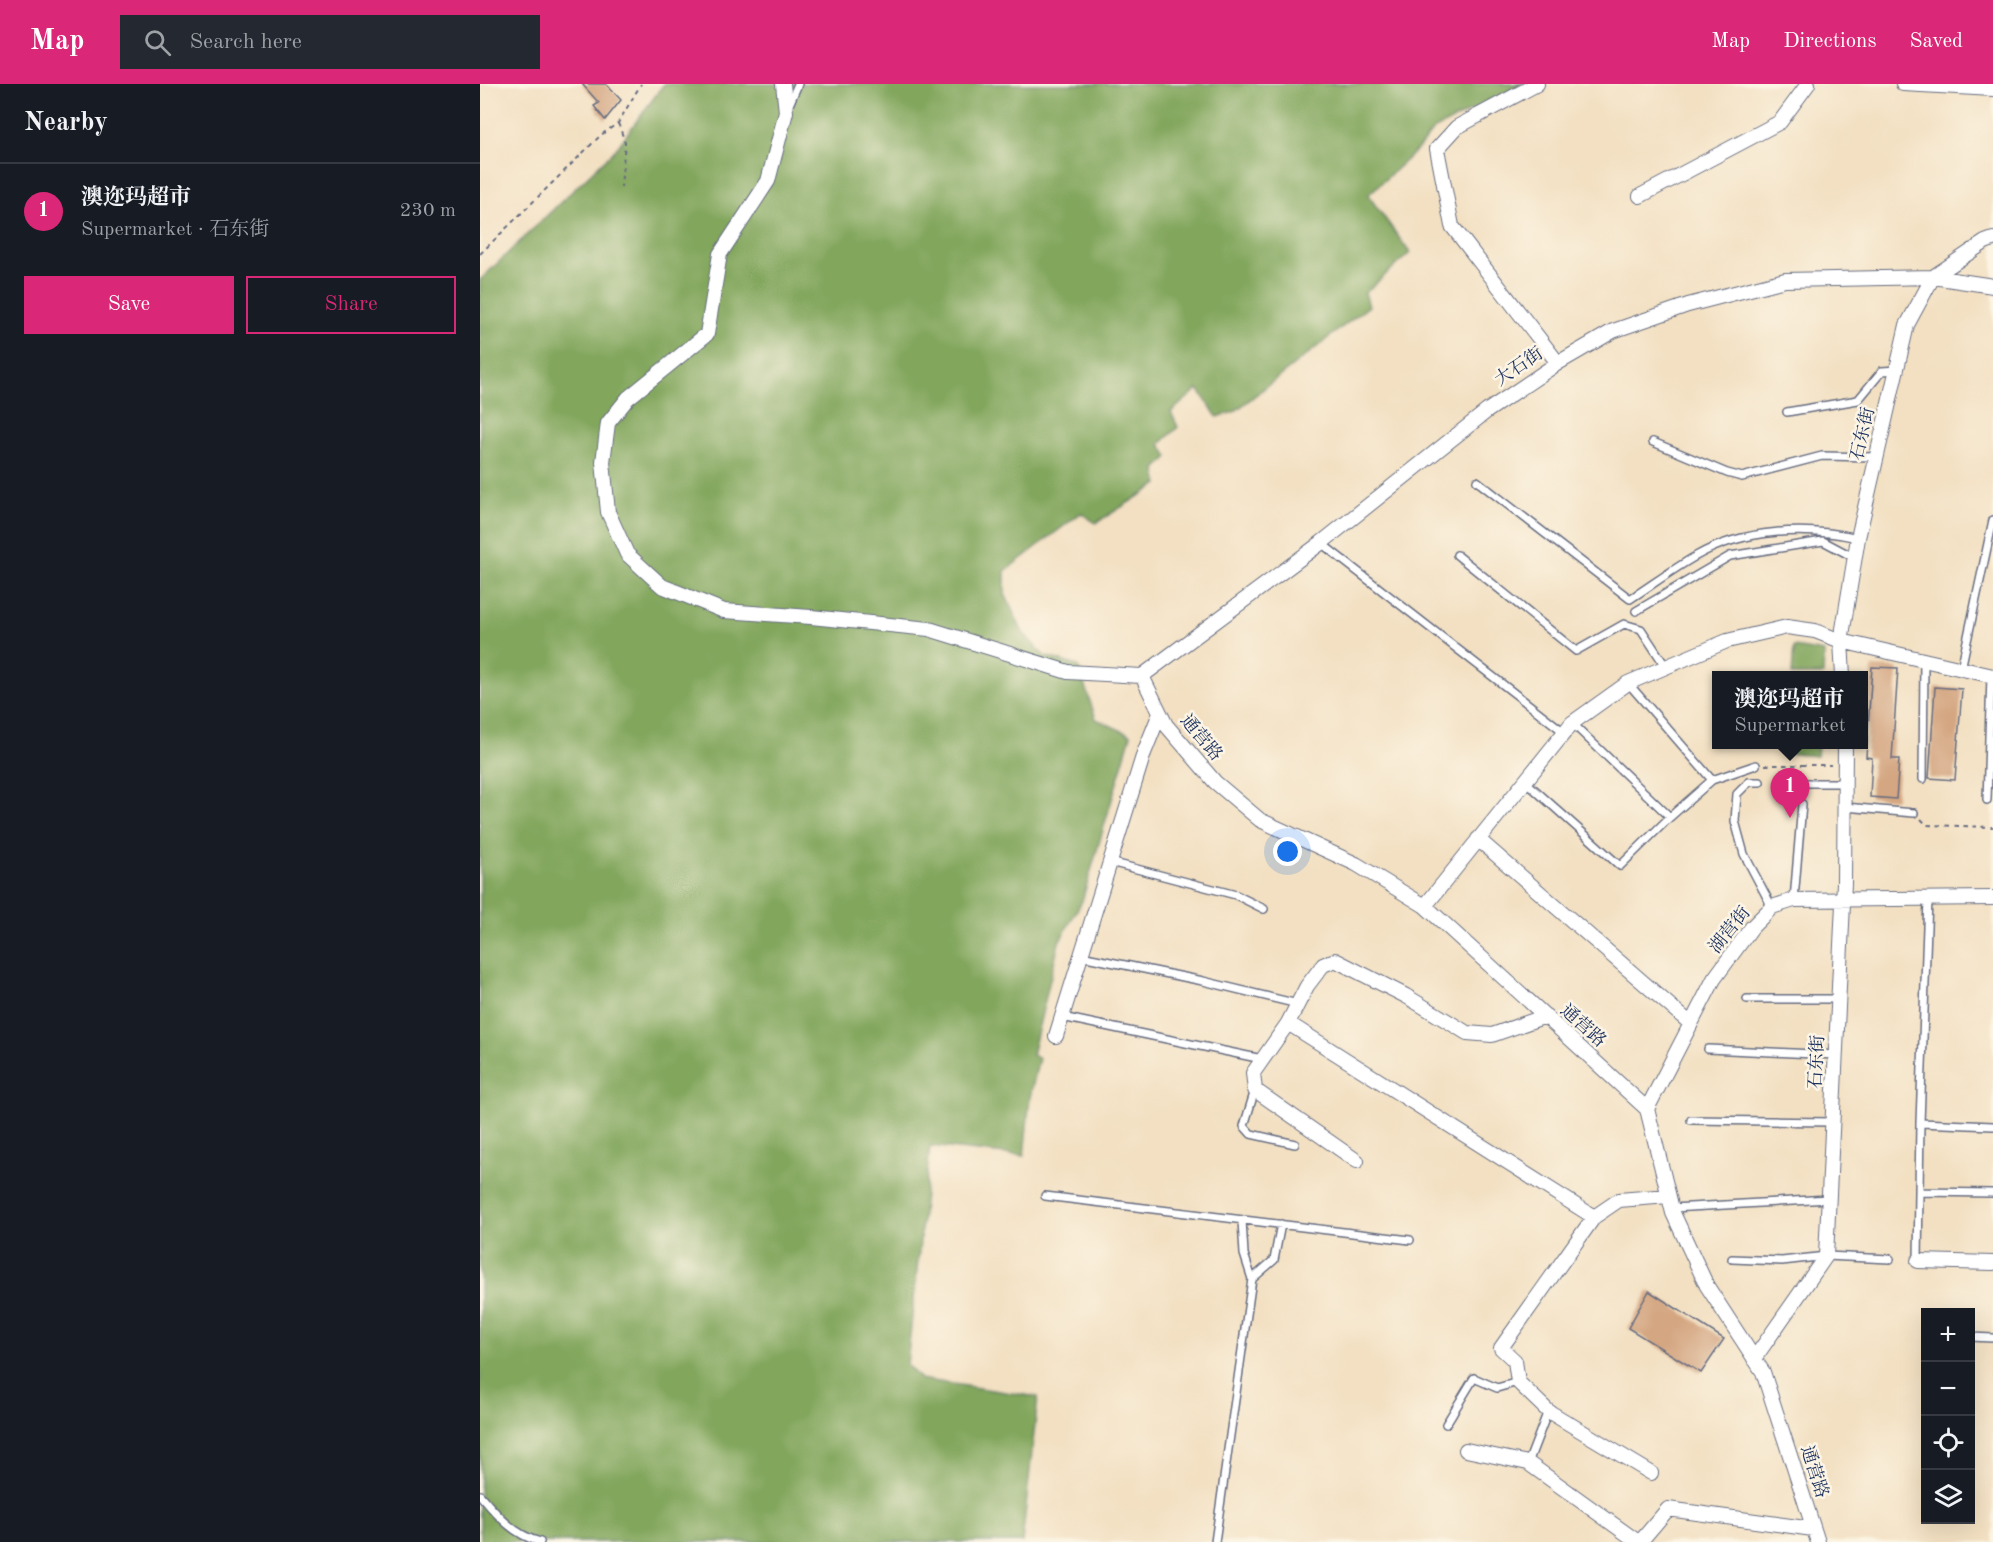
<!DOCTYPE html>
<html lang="en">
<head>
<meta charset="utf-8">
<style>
  body { margin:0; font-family:"Old Standard TT","Noto Serif SC",serif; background:#242831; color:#f1f3f6 }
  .controls { position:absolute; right:18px; bottom:18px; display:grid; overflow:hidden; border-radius:0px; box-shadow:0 6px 24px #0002 }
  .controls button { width:54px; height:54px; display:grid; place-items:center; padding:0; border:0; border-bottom:2px solid #363941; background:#171b24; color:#f1f3f6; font:30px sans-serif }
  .you { position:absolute; left:808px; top:768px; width:21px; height:21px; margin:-15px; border:4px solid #fff; border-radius:50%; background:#1a73e8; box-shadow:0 0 0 9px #1a73e833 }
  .badge { display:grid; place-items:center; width:39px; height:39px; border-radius:50%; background:#db2777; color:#fff; font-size:20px; font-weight:700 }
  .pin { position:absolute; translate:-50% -50px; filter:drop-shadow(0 2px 3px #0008) }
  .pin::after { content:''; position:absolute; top:32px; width:21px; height:18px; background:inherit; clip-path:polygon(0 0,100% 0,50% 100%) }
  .popup { position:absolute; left:1232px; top:587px; width:156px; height:78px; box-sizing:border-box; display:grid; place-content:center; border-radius:0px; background:#171b24; filter:drop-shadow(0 2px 4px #0005); font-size:20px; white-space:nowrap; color:#9ea1a6 }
  .popup b { font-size:22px; color:#f1f3f6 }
  .popup::after { content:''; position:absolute; left:50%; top:100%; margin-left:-12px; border:12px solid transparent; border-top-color:#171b24 }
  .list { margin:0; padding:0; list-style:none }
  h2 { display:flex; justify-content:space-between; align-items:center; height:78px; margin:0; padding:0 24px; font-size:26px }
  h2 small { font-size:20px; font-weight:400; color:#9ea1a6 }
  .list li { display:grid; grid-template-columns:39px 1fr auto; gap:18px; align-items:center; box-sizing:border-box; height:96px; padding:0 24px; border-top:2px solid #363941 }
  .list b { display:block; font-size:22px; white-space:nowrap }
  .list p { margin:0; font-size:20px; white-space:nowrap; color:#9ea1a6 }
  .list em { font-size:20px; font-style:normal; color:#9ea1a6 }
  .actions { display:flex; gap:12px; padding:18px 24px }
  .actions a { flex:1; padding:14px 0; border:2px solid #db2777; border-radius:0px; text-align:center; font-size:21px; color:#db2777 }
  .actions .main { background:#db2777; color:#fff }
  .icon { flex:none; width:33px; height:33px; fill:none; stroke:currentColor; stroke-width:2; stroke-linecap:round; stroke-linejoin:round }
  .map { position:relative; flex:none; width:1513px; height:1458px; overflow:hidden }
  header { display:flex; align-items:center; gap:36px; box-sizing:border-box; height:84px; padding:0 30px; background:#db2777; color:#fff }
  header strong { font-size:28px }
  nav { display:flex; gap:33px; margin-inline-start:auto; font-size:21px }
  .search { width:420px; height:54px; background:#242831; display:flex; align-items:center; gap:15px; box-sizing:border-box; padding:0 21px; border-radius:0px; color:#9ea1a6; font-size:22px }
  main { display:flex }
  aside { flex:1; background:#171b24 }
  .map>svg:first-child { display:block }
</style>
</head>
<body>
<header>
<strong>Map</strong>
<div class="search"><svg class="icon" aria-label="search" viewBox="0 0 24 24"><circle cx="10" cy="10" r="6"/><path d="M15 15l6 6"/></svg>Search here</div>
<nav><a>Map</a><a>Directions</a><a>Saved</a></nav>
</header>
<main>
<aside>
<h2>Nearby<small></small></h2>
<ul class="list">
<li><span class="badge">1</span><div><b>澳迩玛超市</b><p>Supermarket · 石东街</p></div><em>230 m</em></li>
</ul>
<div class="actions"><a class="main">Save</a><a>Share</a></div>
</aside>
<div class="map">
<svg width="1513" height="1458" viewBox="0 0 1513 1458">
  <rect width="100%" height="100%" fill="#fcf5e5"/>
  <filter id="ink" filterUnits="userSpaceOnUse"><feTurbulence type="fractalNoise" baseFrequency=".0167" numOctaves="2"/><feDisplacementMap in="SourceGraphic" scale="12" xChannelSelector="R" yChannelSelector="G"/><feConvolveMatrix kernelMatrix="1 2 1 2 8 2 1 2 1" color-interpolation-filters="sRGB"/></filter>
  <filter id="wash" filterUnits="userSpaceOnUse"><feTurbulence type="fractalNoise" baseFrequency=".008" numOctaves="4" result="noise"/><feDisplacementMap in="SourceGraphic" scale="24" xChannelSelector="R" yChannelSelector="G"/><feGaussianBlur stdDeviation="1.35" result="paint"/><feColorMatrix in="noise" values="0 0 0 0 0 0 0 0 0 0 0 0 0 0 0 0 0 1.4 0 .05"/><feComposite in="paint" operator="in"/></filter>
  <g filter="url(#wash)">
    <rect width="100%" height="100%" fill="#f3e0c2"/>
    <!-- forest -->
    <path fill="#81a65c" stroke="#4e6a5d" stroke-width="1.5" d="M184 0H1043L953 46 936 67 888 111 930 169 885 209 889 222 754 328 737 333 718 305 691 328 698 343 680 360 688 373 676 385 678 400 616 439 601 429 525 487V510L543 549 564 572 598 582 616 635 651 651 602 817 579 858 552 971 559 974 550 1013 544 1072 450 1062 427 1281 440 1295 558 1313 542 1458H0V196L136 65Z
      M1314 563 1344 568 1343 591H1312Z
      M1308 661H1338L1337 672 1307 669Z"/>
    <g id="blocks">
      <!-- building -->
      <path fill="#d4a681" d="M102 0H126L141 16 125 36 114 22 119 19Z
        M1392 583 1418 584 1412 675H1419L1416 715 1390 713 1392 674 1386 673Z
        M1455 603 1482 605 1475 696 1449 694Z
        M1169 1207 1244 1255 1221 1289 1148 1244Z"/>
    </g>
  </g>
  <g filter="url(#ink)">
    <use href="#blocks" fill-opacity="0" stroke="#676d81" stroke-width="1.5"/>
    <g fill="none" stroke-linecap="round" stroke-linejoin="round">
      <defs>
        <path id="service" d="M308 23 318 0
          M1307 328 1378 316 1402 287 1417 286
          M1173 358 1247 389 1262 393 1342 372 1397 373
          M997 397 1150 515C1172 501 1193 485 1216 472 1263 445 1326 442 1378 454
          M841 459 1084 648
          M977 471 1096 567 1144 540 1161 545 1186 583
          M1156 527 1250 472 1343 457 1375 474
          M1481 585 1513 436
          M1148 599 1232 696
          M1092 639 1190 733 1232 696 1276 681
          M1443 695 1444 576
          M1045 697 1140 782 1190 733
          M1280 698H1269L1257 710 1255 737 1264 770 1292 823
          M1326 699H1366
          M1507 716 1511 592
          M1365 723 1434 729
          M630 778 756 811 784 825
          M1314 816 1322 720
          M601 872 723 897 818 920
          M1267 915H1359
          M582 933 782 975
          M1228 965 1356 971
          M775 1006 764 1042 771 1050 815 1060
          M1211 1036 1352 1038
          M1440 1039 1513 1042
          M1439 1108 1513 1109
          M565 1112 930 1156
          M1192 1124 1349 1115
          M762 1136 764 1170 772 1195 794 1176 801 1140
          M1252 1175 1302 1177 1346 1172 1410 1175
          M1438 1177 1440 1039 1448 815
          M1490 1253 1513 1254
          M966 1340 994 1294 1017 1304 1038 1298
          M1048 1379 1068 1327
          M0 1411C17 1431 34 1451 60 1458
          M735 1458 772 1195"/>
        <path id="minor" d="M303 0 306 28 288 97 240 170 227 250 148 314 128 339 123 378 128 428 147 470 182 502 244 527 331 533 449 545 588 588 662 592
          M1057 0 977 43 957 65 972 142 1078 279
          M1423 0 1513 5
          M1160 112 1300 38 1328 0
          M662 592 686 641 735 698 780 736 876 780 945 822 1167 1025 1193 1129 1227 1202 1283 1288 1338 1458
          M662 592 841 459 1007 327 1078 279 1133 247 1208 221 1305 196 1453 193 1513 202
          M1363 592 1361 557 1378 454 1427 241 1453 193 1505 158 1513 155
          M998 755 1211 940
          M945 822 1092 639 1148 599 1247 557 1307 543 1335 547 1361 557 1513 592
          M808 939 1114 1133
          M576 952 664 669 680 629
          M1167 1025 1234 895 1272 843 1292 823 1314 816 1513 814
          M877 1077 775 1006 773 989 808 939 827 902 843 881 855 876 926 912 987 949 1012 951 1066 932
          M1438 1177 1513 1179
          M1274 1275 1346 1172 1364 799 1365 660
          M986 1366 1048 1379 1158 1458
          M1171 1389 1068 1327 1038 1298 1035 1277 1021 1264 1114 1133 1139 1116 1188 1112
          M1160 1458 1188 1425 1333 1445"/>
      </defs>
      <!-- service casing -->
      <use href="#service" stroke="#676d81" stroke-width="10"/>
      <!-- minor casing -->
      <use href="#minor" stroke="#676d81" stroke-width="16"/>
      <!-- path -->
      <path stroke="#676d81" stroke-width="2" stroke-dasharray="4.5 4.5" stroke-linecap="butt" d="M138 39 145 58 141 103
        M0 170 121 51 138 39 161 0
        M1285 681H1351
        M1441 735 1447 741 1513 743"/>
      <!-- service -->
      <use href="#service" stroke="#fff" stroke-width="7"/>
      <!-- minor -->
      <use href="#minor" stroke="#fff" stroke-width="14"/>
    </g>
  </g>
  <g text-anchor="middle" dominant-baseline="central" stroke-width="5" stroke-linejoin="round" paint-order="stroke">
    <!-- street labels -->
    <g font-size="18" fill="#1b2f5e" stroke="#fcf5e5">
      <text transform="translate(1039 283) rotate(-34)">大石街</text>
      <text transform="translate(1383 350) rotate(-77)">石东街</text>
      <text transform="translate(721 654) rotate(50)">通营路</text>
      <text transform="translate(1250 846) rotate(-51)">湖营街</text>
      <text transform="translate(1103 942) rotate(42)">通营路</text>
      <text transform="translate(1337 978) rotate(-87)">石东街</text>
      <text transform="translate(1334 1388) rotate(72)">通营路</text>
    </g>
  </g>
</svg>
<div class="controls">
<button>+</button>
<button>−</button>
<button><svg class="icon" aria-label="locate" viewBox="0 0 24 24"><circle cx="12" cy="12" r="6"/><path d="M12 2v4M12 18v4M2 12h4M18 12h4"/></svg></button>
<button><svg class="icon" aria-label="layers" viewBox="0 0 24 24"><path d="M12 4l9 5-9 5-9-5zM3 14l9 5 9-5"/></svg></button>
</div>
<div class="you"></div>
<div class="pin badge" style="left:1310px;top:734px">1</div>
<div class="popup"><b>澳迩玛超市</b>Supermarket</div>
</div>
</main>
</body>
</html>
